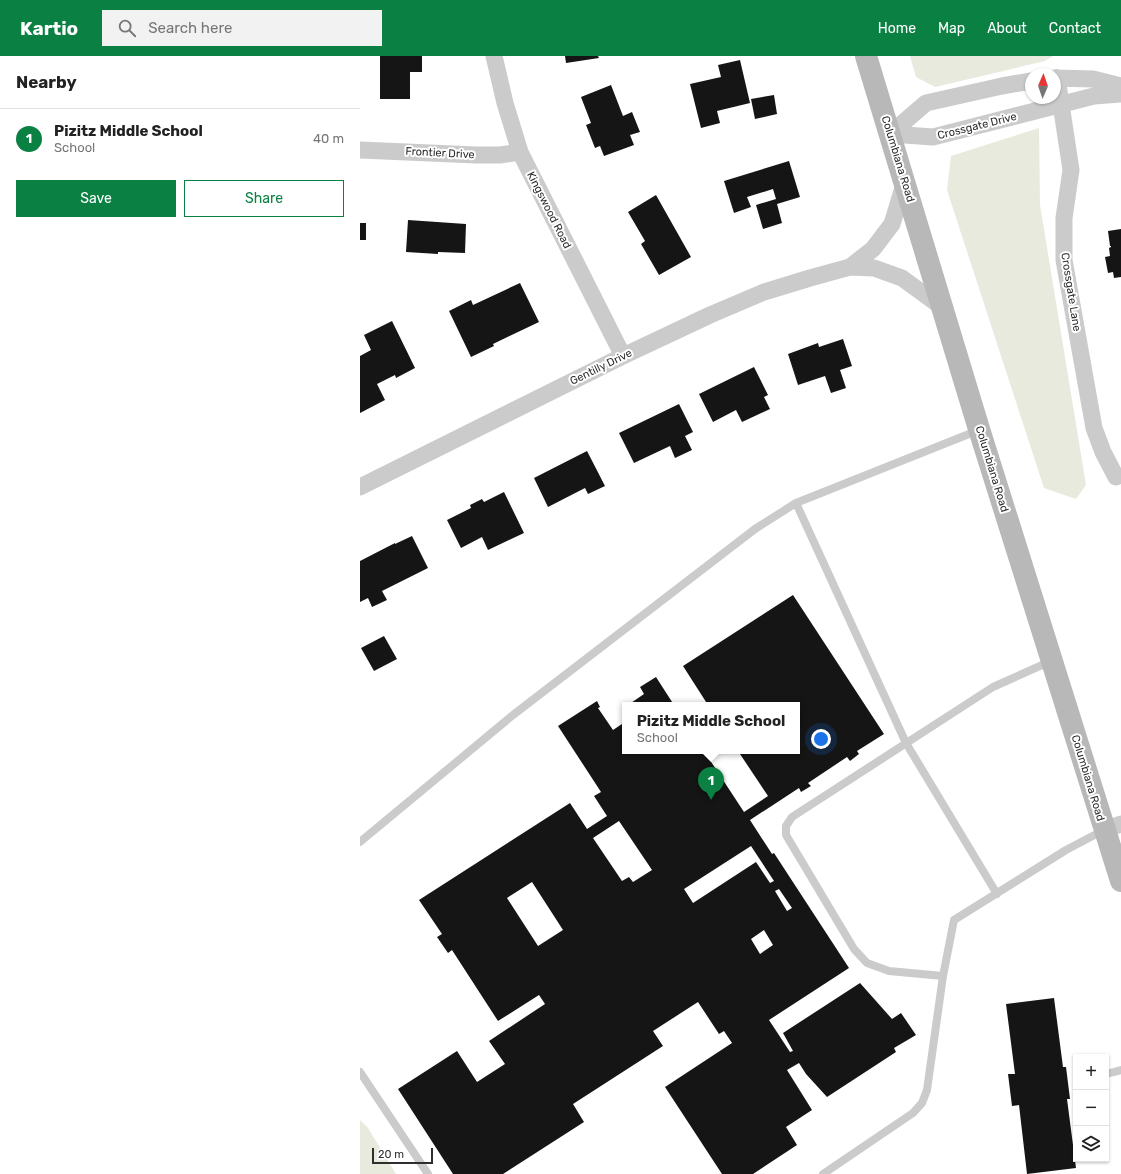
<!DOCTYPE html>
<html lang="en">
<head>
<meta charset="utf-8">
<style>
  body { margin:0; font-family:Rubik,sans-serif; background:#f2f2f2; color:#222 }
  .controls { position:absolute; right:12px; bottom:12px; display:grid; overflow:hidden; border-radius:0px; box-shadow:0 1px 3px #0004 }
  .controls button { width:36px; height:36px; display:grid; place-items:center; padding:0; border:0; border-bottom:1px solid #e0e0e0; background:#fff; color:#222; font:20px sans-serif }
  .compass { position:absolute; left:665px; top:12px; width:36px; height:36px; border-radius:50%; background:#fff; box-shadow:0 1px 3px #0004; rotate:2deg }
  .scale { position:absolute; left:12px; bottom:10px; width:61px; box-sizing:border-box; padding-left:4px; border:2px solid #2e2e2e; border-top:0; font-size:11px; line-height:14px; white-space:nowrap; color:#2e2e2e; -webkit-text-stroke:3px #fff; paint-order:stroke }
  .you { position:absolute; left:461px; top:683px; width:14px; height:14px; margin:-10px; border:3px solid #fff; border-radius:50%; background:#1a73e8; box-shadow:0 0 0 6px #1a73e833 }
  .badge { display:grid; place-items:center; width:26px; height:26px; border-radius:50%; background:#0b8043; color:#fff; font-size:13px; font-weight:700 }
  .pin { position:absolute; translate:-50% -33px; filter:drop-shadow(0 1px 2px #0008) }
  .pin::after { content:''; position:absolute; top:21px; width:14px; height:12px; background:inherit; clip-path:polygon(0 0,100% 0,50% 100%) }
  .popup { position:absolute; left:262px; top:646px; width:178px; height:52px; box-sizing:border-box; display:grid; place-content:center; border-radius:0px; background:#fff; filter:drop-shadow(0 1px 3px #0005); font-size:13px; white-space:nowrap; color:#767676 }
  .popup b { font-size:15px; color:#222 }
  .popup::after { content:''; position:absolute; left:50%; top:100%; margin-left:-8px; border:8px solid transparent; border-top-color:#fff }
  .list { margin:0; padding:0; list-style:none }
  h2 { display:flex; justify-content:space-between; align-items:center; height:52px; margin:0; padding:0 16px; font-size:17px }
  h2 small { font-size:13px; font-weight:400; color:#767676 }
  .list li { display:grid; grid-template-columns:26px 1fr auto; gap:12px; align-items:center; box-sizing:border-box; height:60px; padding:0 16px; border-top:1px solid #e0e0e0 }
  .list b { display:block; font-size:15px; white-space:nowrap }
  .list p { margin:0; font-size:13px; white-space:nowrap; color:#767676 }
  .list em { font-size:13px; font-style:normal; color:#767676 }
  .actions { display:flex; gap:8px; padding:12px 16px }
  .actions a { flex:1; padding:9px 0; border:1px solid #0b8043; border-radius:0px; text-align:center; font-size:14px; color:#0b8043 }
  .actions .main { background:#0b8043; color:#fff }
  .icon { flex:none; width:22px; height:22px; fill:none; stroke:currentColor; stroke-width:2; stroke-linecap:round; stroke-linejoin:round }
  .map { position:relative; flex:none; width:761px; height:1118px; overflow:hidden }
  header { display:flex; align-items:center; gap:24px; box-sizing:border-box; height:56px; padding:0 20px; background:#0b8043; color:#fff }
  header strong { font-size:19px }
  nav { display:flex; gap:22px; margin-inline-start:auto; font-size:14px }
  .search { width:280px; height:36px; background:#f2f2f2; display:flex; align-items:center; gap:10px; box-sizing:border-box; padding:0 14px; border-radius:0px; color:#767676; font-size:15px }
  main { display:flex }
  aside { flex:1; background:#fff }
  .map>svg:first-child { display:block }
</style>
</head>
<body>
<header>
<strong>Kartio</strong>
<div class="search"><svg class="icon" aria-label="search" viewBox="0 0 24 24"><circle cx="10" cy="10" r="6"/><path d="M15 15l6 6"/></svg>Search here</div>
<nav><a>Home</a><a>Map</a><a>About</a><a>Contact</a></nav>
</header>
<main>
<aside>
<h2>Nearby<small></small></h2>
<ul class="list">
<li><span class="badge">1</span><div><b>Pizitz Middle School</b><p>School</p></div><em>40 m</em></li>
</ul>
<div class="actions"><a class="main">Save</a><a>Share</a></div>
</aside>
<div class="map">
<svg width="761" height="1118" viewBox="0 0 761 1118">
  <rect width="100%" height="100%" fill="#fff"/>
  <!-- green -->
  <path fill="#e7eadd" d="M550 0H693L685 5 575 31 556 21Z
    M679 72 680 149 726 429 716 443 684 432 587 134 591 100Z
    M0 1064 8 1072 36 1118H0Z"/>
  <!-- building -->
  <path fill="#151515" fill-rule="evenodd" d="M20 0H62V16H50V43H20Z
    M205 0H238L239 2 206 7Z
    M380 4 390 47 357 55 360 67 341 72 330 28 361 21 358 9Z
    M251 29 263 60 272 56 280 76 270 79 274 89 244 100 240 90 235 92 226 69 231 67 221 41Z
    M414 39 417 58 395 63 391 43Z
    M429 105 440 141 417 148 422 167 403 173 396 149 416 143 413 133 387 141 391 151 374 157 364 125Z
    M296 139 331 201 299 219 281 188 285 185 268 156Z
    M48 164 106 168 105 197 78 196V198L46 196Z
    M0 167H6V184H0Z
    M761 173V221L754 222 753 216 748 217 745 201 750 200 749 192 751 191V190H750L748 175Z
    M160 227 179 266 133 288 134 290 111 301 89 255 111 244 113 249Z
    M32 265 55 312 36 322 35 319 17 328 25 344 0 357V300L11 294 4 279Z
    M483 283 492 310 480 314 486 332 471 337 465 320 438 329 428 298 458 287 459 291Z
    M394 311 408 339 404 341 410 353 382 366 376 354 353 366 339 338Z
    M319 348 333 376 325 380 332 394 315 402 310 390 274 407 259 377Z
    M227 395 245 430 228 438 225 432 188 451 174 422Z
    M144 436 164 477 128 494 122 481 101 492 87 464 111 452 110 449 122 443 124 446Z
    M52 480 68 512 22 535 27 544 12 551 8 542 0 546V505L35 487V488Z
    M433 539 524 678 497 695 499 698 490 705 487 701 448 727 451 730 441 736 439 732 390 764 412 798 414 797 489 912 409 964 430 996 433 995 423 977 500 927 532 963 541 957 556 979 534 992 536 996 467 1041 446 1018 439 1007 427 1014 452 1054 426 1071 437 1089 393 1118H362L305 1031 372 987 364 975 359 978 338 946 293 975 303 990 213 1048 224 1066 143 1118H93L38 1033 97 995 117 1026 145 1008 129 985 185 948 179 939 138 965 92 894 88 897 77 881 82 878 59 844 210 747 227 773 247 760 234 740 241 736 198 670 237 645 240 651 238 652 253 674 265 666V695H344L384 756 408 740 378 695H437V649H348L323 610ZM259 765 292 814 273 826 269 821 262 825 233 782ZM391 790 414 825 410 827 396 806 333 847 324 833ZM172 826 203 874 178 890 147 842ZM419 833 432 852 427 855 415 835ZM404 874 413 889 400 898 391 883Z
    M24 580 37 603 14 615 1 592Z
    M296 621 314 649H268L284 638 280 631Z
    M694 942 703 1011H706L710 1043H707L716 1112 667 1118 659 1049 652 1050 648 1018H655L646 948Z"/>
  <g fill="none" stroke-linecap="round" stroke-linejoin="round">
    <!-- lane -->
    <path stroke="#cbcbcb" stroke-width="8" d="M436 447 546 687 637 838
      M0 786 153 659 395 473 436 447 619 374
      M583 920 529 915 507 907 494 893 426 779V770L432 761 633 631 691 605
      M0 1016 68 1118
      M746 1018 761 1014
      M463 1118 553 1057 562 1047 567 1034 583 920 594 864 706 794 744 774"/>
    <!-- street -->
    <path stroke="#cbcbcb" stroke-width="17" d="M134 0 145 47 160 96 263 300
      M695 22 733 23 761 30
      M697 22 711 114 704 162V204L734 372 743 396 756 421
      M530 78 573 81 734 40 761 38
      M530 78 566 47 642 30 671 25
      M0 94 116 99H140L160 96
      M490 211 513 193 532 168 545 125
      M0 431 263 300 350 259 404 236 450 222 490 211 514 212 542 222 583 252
      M744 774 761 768"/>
    <!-- secondary -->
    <path stroke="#b8b8b8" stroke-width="22" d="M506 0 619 373 761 825"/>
  </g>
  <g text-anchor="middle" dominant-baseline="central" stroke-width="4" stroke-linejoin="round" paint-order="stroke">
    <!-- street labels -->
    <g font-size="11" fill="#2e2e2e" stroke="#fff">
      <text transform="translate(617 70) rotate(-14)">Crossgate Drive</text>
      <text transform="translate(80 97) rotate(3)">Frontier Drive</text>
      <text transform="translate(538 103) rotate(73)">Columbiana Road</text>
      <text transform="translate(189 154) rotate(63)">Kingswood Road</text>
      <text transform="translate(711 236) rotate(81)">Crossgate Lane</text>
      <text transform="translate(241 311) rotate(-26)">Gentilly Drive</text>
      <text transform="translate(632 413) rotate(73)">Columbiana Road</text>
      <text transform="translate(728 722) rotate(73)">Columbiana Road</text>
    </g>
  </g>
</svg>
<div class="controls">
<button>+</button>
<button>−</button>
<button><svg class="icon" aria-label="layers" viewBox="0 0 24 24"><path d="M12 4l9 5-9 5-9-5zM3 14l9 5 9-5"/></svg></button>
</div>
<svg class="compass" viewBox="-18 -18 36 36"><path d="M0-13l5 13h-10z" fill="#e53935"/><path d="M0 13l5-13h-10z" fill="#767676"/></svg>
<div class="scale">20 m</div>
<div class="you"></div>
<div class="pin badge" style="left:351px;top:744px">1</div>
<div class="popup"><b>Pizitz Middle School</b>School</div>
</div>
</main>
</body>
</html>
